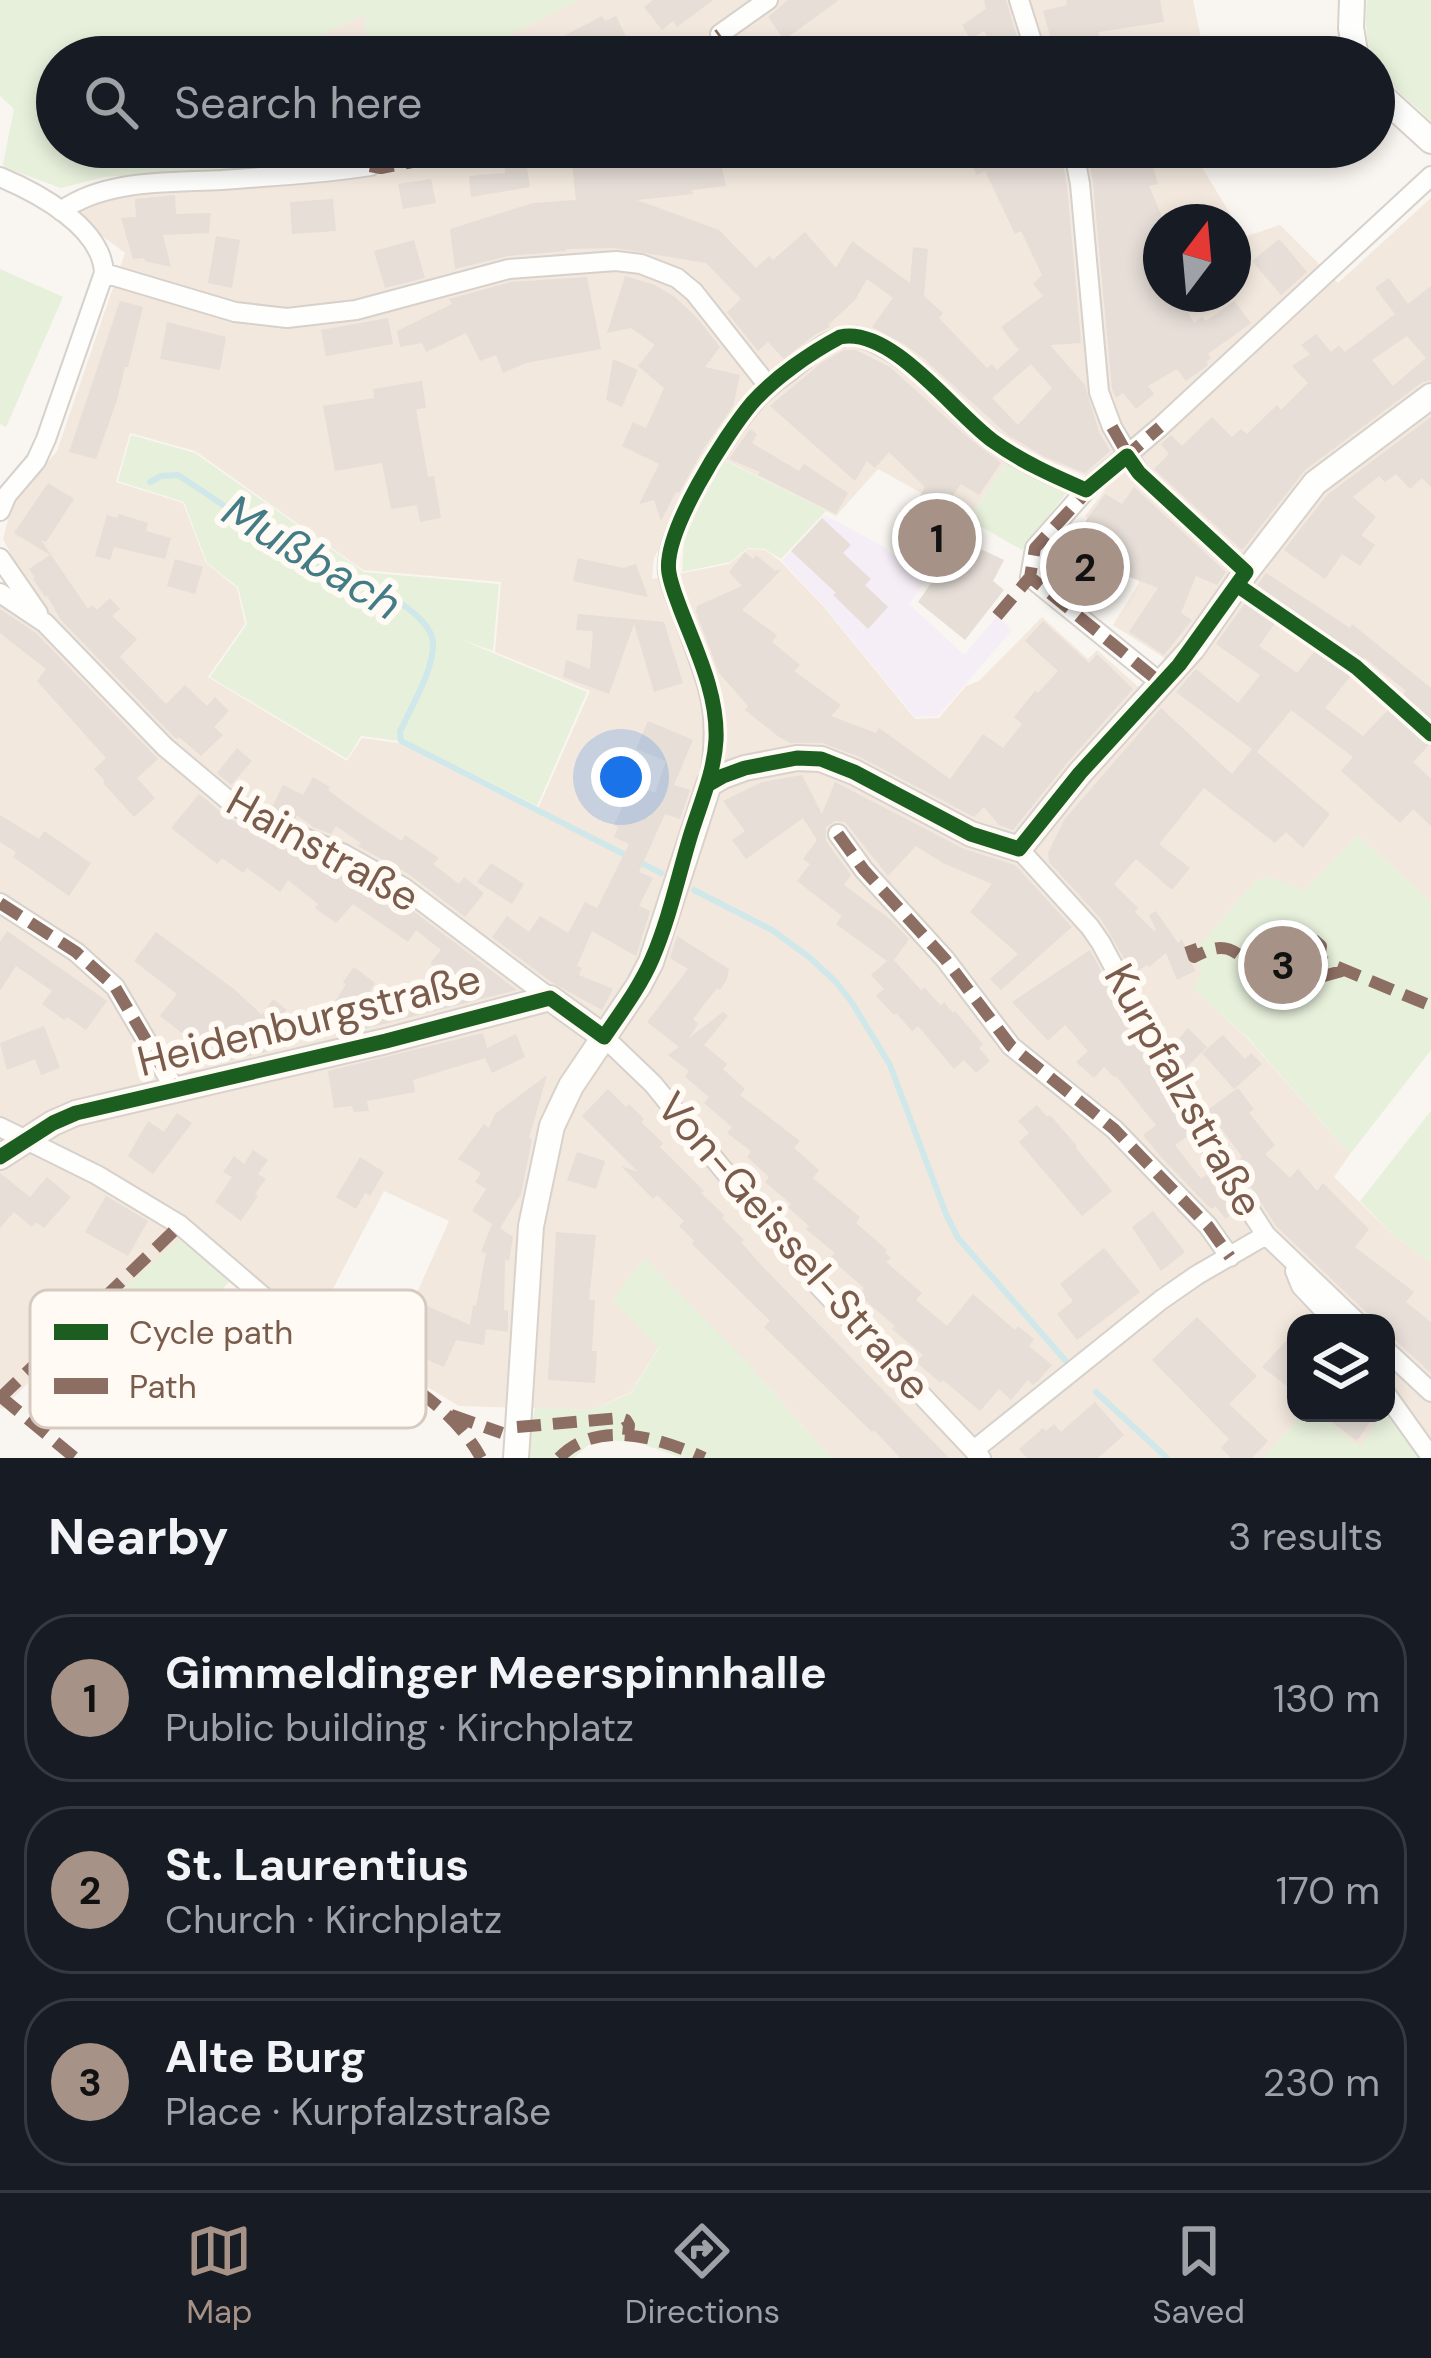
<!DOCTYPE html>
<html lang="en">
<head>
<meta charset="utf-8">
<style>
  body { margin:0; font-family:"DM Sans",sans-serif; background:#20242c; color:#f1f3f6 }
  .controls { position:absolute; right:36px; bottom:36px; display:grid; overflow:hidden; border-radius:24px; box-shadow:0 6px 18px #0003 }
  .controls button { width:108px; height:108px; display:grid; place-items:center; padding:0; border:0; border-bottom:3px solid #363941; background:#171b24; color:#f1f3f6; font:60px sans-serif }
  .compass { position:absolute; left:1143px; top:204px; width:108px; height:108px; border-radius:50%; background:#171b24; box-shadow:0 6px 18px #0003; rotate:16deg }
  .you { position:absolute; left:621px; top:777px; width:42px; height:42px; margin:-30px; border:9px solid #fff; border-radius:50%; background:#1a73e8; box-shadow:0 0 0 18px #1a73e833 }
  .badge { display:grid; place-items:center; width:78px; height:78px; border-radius:50%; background:#a69286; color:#111; font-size:39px; font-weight:700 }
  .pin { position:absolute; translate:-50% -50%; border:6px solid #fff; box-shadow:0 3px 12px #0006 }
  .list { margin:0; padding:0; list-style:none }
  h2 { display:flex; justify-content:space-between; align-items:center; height:156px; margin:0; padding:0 48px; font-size:51px }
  h2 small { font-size:39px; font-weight:400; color:#9ea1a6 }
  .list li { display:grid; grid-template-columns:78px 1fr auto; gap:36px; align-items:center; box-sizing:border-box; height:168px; margin:0 24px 24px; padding:0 24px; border:3px solid #363941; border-radius:48px }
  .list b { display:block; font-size:45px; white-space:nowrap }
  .list p { margin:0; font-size:39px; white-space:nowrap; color:#9ea1a6 }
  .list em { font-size:39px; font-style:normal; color:#9ea1a6 }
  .icon { flex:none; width:66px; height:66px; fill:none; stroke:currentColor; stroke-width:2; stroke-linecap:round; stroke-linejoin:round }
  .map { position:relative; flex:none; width:1431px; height:1458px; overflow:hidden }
  .search { position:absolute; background:#171b24; box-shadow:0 6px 18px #0003; left:36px; right:36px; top:36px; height:132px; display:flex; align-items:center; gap:30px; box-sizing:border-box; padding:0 42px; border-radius:66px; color:#9ea1a6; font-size:45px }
  .sheet { height:732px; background:#171b24 }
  nav { display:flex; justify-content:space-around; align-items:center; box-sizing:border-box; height:168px; border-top:3px solid #363941; background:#171b24; font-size:33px; color:#9ea1a6 }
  nav a { display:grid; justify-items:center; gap:6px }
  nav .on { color:#a69286 }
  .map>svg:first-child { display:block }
</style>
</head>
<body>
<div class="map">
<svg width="1431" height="1458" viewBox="0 0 1431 1458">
  <rect width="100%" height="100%" fill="#f9f5f0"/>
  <!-- residential -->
  <path fill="#f2e8de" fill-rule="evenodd" d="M538 0H1193L1205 57H289L284 52 365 14 366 41Z
    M243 147H1215L1197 159 1244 237 1280 225 1338 283 1431 198V902L1357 835 1305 892 1270 878 1195 984 1196 991 1248 1039 1350 1154 1334 1177 1393 1235 1431 1262V1458H831L748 1364 645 1259 659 1347 631 1392 592 1410 459 1406 386 1362 449 1221 384 1191 314 1325 282 1307 245 1277 119 1292 2 1409 0 1407V590L18 568 3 539 12 504 57 451 125 253 77 217 78 204ZM1161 222H1233V294H1161ZM130 433 195 451 363 570 501 582 495 652 590 691 536 813 398 743 362 738 347 761 208 677 245 624 237 588 206 563 183 503 116 482ZM1017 448 1089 477 1105 490 1085 516 1115 540 1138 565 1139 583 1113 625 1180 668 1153 700 1097 650 1088 659 1042 617 979 681 966 686 939 718 915 719 823 606 780 561 765 550 748 549 729 564 652 579 654 558 712 453 836 516 878 469 968 519ZM1296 1323H1386V1413H1296Z"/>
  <!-- education -->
  <path fill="#f6eef6" d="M825 515 884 547 924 583 909 604 964 655 997 616 1012 630 938 716 915 717 825 607 782 561Z"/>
  <!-- green -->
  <path fill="#e7f0db" d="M0 0H579L503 38 380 57H364L366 38 364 15 286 51 289 57H57V147H267L284 171 119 179V176L104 177 61 188 6 168 3 164 14 109 0 96Z
    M1367 0H1431V121C1387 80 1360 65 1367 0Z
    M0 269 63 297 6 427 0 424Z
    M131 435 195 453 364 572 499 584 493 651 457 638 587 692 537 806 407 742 361 736 347 759 210 677 247 624 238 587 207 563 184 502 118 481Z
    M722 459 826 511 781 559 765 549 748 548 730 562 682 572 684 539Z
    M1009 460 1068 491 1022 550 968 519Z
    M1357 835 1431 902V1050L1350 1154 1249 1039 1195 991V984L1202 974 1194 951 1256 880 1270 877 1305 891Z
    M1431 1111V1262L1393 1235 1360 1201Z
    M180 1239 233 1278 124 1394 106 1385 60 1352 119 1292Z
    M645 1258 748 1364 831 1458H683L636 1442 607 1440 588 1445 574 1458H532L525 1455 535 1408 592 1410 631 1393 659 1348 612 1300Z
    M1386 1409 1423 1458H1262L1304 1413H1317L1360 1447 1383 1413H1386Z"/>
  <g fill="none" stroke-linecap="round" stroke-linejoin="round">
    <!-- stream -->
    <path stroke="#d0e8ea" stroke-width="6" d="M150 482 161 476 178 475C219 501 259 532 302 555 336 573 419 599 432 637 439 661 410 709 400 732L401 741 661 873
      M694 890 772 930 809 957 835 981 851 1001 890 1065 946 1214 958 1238 1065 1360
      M1096 1392 1167 1458"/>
  </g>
  <!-- building -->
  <path fill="#e6ded7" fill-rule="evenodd" d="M653 0H713L677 27 673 21 662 30 644 7Z
    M788 0H839L784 40 768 17Z
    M984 0H1006L1023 57H999L984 31 970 39 962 25 986 9Z
    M1066 0H1160L1164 22 1098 32 1108 57H1056L1043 11 1067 5Z
    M602 16 605 21 616 16 630 45 612 54 608 47 588 57H524Z
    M346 36 357 57H305Z
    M766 36 780 57H736Z
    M962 147H1060L1067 186 1081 343 1050 345 1085 385 1099 432 1110 451 1085 473 1043 456 1008 435 922 357 904 344 872 327 893 298 867 279 855 300 828 325 830 327 814 335 784 359 768 342 758 351 727 312 741 299 706 263 615 248 566 249V251L508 256 455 269 450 229 533 203 576 200 572 164 611 158 612 166 719 155 726 186 692 190 693 194 637 200 719 230 756 268 769 256 773 260 805 232 836 268 852 241 910 283 913 247 928 249 924 296 943 313 939 318 987 368 992 364 997 370 1019 350 1001 327 1043 296 1033 284 1042 275 1021 231 1015 234 985 171 977 175ZM1031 364 1052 388 1018 425 992 398Z
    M1087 147H1147L1158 184 1149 186 1161 214V294H1178L1194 323 1202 317 1206 321 1234 301 1251 323 1208 354 1211 358 1206 362 1208 365 1186 381 1177 369 1148 386 1154 394 1136 409 1123 393 1116 398 1112 389 1093 183Z
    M526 161 530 187 471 197 469 176 505 173 504 163Z
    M431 179 436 203 403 209 398 184Z
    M175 195 176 214 211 213 209 233 163 235 171 267 145 261 144 258 133 259 121 218 136 217 135 199Z
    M333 199 336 231 292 234 290 202Z
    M216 236 240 240 232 288 208 283Z
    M1279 239 1307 272 1281 295 1252 261Z
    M414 240 425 278 385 288 374 251Z
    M625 276 655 285 675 297 698 319 720 347 705 367 740 375 733 406 702 451 679 493 676 492 661 521 654 500 639 504 659 464 622 446 633 422 646 428 664 388 638 366 655 345 631 328 607 333Z
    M587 277 601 349 526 363 503 373 496 355 480 361 466 333 426 352 422 343 400 347 397 331 452 304 449 299 511 282Z
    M1389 278 1408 304 1431 286V380L1421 383 1305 470 1242 550 1154 469 1169 454 1161 444 1171 435 1182 446 1212 417 1232 437 1241 429 1247 434 1277 405 1281 410 1308 383 1292 366 1310 354 1301 345 1316 334 1331 352 1339 345 1345 352 1395 314 1375 288ZM1407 336 1426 358 1393 386 1372 360Z
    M120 301 143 307 128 367H125L117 400 96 459 69 452Z
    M388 318 393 344 326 356 321 330Z
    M167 322 226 337 220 370 160 359Z
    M844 350H856L890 367 965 435 1001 463 979 495 961 484 939 515 978 535 972 545 1004 560 993 581 1004 590 965 640 918 602 943 566 896 541 925 487 889 452 875 468 867 461 855 481 770 406 821 363Z
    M613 359 638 370 622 407 606 400Z
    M422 381 426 408 416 409 428 477 434 476 441 518 420 522 417 505 391 509 382 463 335 471 323 406 374 398 373 389Z
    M1431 417V487L1422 478 1410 489 1396 474 1385 482 1379 476 1353 497 1376 517 1361 535 1375 545 1360 566 1342 554 1325 579 1284 550 1327 495Z
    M750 429 757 434 752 443 799 471 804 464 848 493 836 514 758 475 760 472 729 459Z
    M48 483 74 499 46 542 41 540 88 609 92 605 97 610 110 598 120 609 112 616 137 639 120 657 166 704 185 685 207 706 215 697 229 711 214 727 223 735 201 756 179 737 177 739 174 737 61 620 47 596 45 597 33 579 35 578 29 569 50 555 14 533Z
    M1134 487 1226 572 1217 585 1196 576 1181 613 1192 620 1164 655 1129 632 1158 588 1124 575 1105 605 1046 565 1049 552 1062 538 1070 543 1105 494 1122 504Z
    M119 514 148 523 146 531 171 538 165 559 114 547 110 560 95 556 107 515 117 518Z
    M822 518 851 545 843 553 871 579 865 585 888 607 868 629 833 595 836 593 791 551Z
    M745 552 753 559 756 555 775 571 782 569 742 610 777 635 772 642 800 665 794 671 841 705 831 716 876 733 879 728 950 779 983 734 1003 748 1022 724 1014 717 1035 691 1038 693 1058 671 1025 641 1043 621 1089 663 1097 654 1133 689 1067 763 1013 830 999 825 984 807 974 817 860 757 822 743H790L779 737 745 710 748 706 719 673 696 612 697 606 742 586 729 572Z
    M578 558 623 568 636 564 648 597 573 581Z
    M175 559 203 567 195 594 167 586Z
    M1266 573 1350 628 1352 624 1431 688V743L1413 762 1431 779V826L1413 809 1400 823 1341 771 1353 757 1291 710 1257 752 1330 814 1303 848 1286 832 1275 843 1204 788 1159 844 1190 868 1172 890 1136 859 1114 884 1138 908 1135 912 1154 931 1156 930 1149 915 1156 911 1178 943 1182 939 1195 971 1177 980 1166 953 1149 967 1147 965 1133 974 1101 919 1049 862 1048 853 1064 820 1161 708 1232 774 1252 749 1176 692 1196 669 1238 703 1260 675 1216 644ZM1287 606 1325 638 1297 673 1259 646ZM1365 658 1406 691 1363 736 1325 708Z
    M0 609 36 633 158 759 137 778 155 798 134 817 103 783 105 781 94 769 106 758 37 681 46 669 0 633Z
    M578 614 664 622 683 683 654 692 634 624 609 694 563 677 566 660 590 669 593 631 576 630Z
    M648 721 693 740 674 785 690 790 680 819 665 814 639 872 653 878 639 906 650 911 636 956 592 931 577 966 582 968 579 975 613 989 602 1010 551 982 492 937 507 916 529 932 540 916 568 933 585 902 597 908 629 844 614 837 618 827 614 825 624 804 599 792 608 771 655 793 666 761 636 749Z
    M237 748 252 761 231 785 217 773Z
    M802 775 822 814 835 782 964 849 1015 865 1072 927 1001 990 990 979 1018 954 970 912 992 884 943 863 916 846 888 876 845 822 835 821 826 827V841L851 875 844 885 890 919 909 939 894 960 921 990 925 988 941 1006 944 1002 953 1013 955 1011 983 1044 979 1048 990 1061 976 1073 964 1060 954 1069 918 1026 912 1031 896 1013 894 1015 876 996 884 989 871 975 887 961 836 924 842 916 797 881 810 864 803 859 817 840 803 818 746 859 732 840 745 831 723 801 762 782Z
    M313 777 330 787 328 790 365 817 402 841 405 835 439 858 433 864 459 884 464 877 484 893 465 917 410 875 358 846 361 843 336 826 331 834 313 827 297 815 295 819 271 809 283 785 303 795Z
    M199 794 227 817 251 830 286 845 311 863 315 857 338 866 396 898 517 990 340 1035 321 1023 346 984 343 982 354 967 375 983 366 997 396 1015 416 989 428 1001 448 977 430 963 441 950 416 930 408 942 353 904 336 923 315 908 318 904 288 880 280 892 247 868 243 873 222 858 217 864 171 828Z
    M0 815 39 839 44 831 91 863 69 896 13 857 16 852 0 842Z
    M491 863 524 884 512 904 477 882Z
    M7 931 107 1001 86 1030 67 1017 64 1020 42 1004 52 991 16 966 0 991V942Z
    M156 932 234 989 262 1015 273 999 287 1010 277 1022 280 1025 276 1031 292 1043 290 1046 227 1061 211 1041 204 1050 160 1016 177 994 134 961Z
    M677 936 729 969 727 979 720 990 717 988 693 1019 698 1024 689 1038 723 1012 728 1016 704 1045 727 1064 723 1069 745 1089 740 1095 800 1141 794 1148 819 1170 813 1178 860 1217 856 1223 887 1250 885 1253 891 1258 886 1262 922 1293 916 1300 947 1326 973 1294 1015 1330 1018 1326 1034 1339 1029 1346 1052 1365 1039 1380 1033 1385 1028 1380 1011 1400 999 1389 980 1411 943 1380 941 1383 916 1362 923 1355 892 1329 895 1326 859 1295 864 1288 830 1258 835 1253 806 1229 809 1226 788 1207 791 1204 765 1182 769 1177 747 1157 751 1151 727 1133 732 1127 704 1103 709 1097 685 1077 689 1071 668 1055 679 1047 647 1022 688 969 670 958Z
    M1090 950 1189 1135 1175 1145 1201 1179 1209 1173 1234 1211 1226 1219 1215 1206 1212 1209 1206 1204 1160 1156 1143 1135 1156 1125 1116 1076 1114 1077 1104 1067 1094 1078 1076 1062 1088 1051 1065 1025 1048 1041 1012 1002Z
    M44 1026 60 1068 41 1075 35 1059 7 1070 0 1043Z
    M1188 1028 1207 1047 1184 1070 1172 1047Z
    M483 1033 487 1048 516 1034 525 1057 492 1073 485 1058 413 1080 415 1092 367 1101 369 1111 354 1112 352 1106 334 1108 328 1071Z
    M1223 1035 1245 1059 1251 1053 1262 1064 1234 1089 1202 1053Z
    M547 1075 529 1138 532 1139 521 1194 500 1228 513 1237 509 1261 505 1259 504 1310 508 1311V1332L486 1329 484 1345 456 1340 444 1367 405 1350 425 1305 470 1325 473 1305 476 1306 486 1253 481 1252 492 1224 472 1211 486 1189 475 1182 481 1173 458 1159 484 1124 489 1128 495 1114Z
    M1238 1088 1254 1109 1249 1113 1275 1145 1265 1154 1290 1178 1298 1169 1317 1191 1323 1183 1369 1229 1355 1247 1414 1292 1406 1302 1431 1322V1373L1395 1340 1386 1337V1323H1371L1367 1313 1276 1226 1235 1163 1242 1157 1218 1124 1215 1127 1206 1111Z
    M608 1089 626 1107 629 1104 644 1119 641 1122 663 1143 660 1147 704 1191 701 1193 724 1215 722 1218 744 1240 741 1242 762 1266 949 1458H900L874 1430 872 1432 764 1327 770 1321 692 1244 694 1241 679 1226 684 1221 657 1195 653 1199 621 1166 638 1172 582 1116Z
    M1037 1105 1047 1117 1050 1115 1077 1146 1076 1148 1112 1191 1082 1216 1019 1142 1029 1133 1018 1121Z
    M177 1113 192 1123 153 1174 128 1156 148 1121 164 1132Z
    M253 1150 268 1160 258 1174 266 1179 255 1194 258 1196 241 1221 215 1202 232 1177 223 1172 234 1156 244 1164Z
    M577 1152 605 1161 596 1189 567 1180Z
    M360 1157 384 1172 370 1196 365 1193 356 1209 336 1197Z
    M0 1173 30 1197 47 1177 71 1197 44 1228 36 1222 32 1227 14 1212 0 1228Z
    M106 1196 148 1221 128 1256 85 1232Z
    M1153 1211 1185 1252 1161 1271 1132 1227Z
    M556 1232 596 1235 589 1300H595L592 1351H597L595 1383 548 1380Z
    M1104 1248 1140 1292 1077 1340 1057 1314 1073 1301 1060 1284Z
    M1197 1317 1257 1376 1229 1404 1268 1441 1252 1458H1231L1221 1448 1229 1439 1152 1360Z
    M1296 1330V1393L1262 1367Z
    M1095 1402 1124 1435 1098 1458H1027L1019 1449 1043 1428 1046 1431 1054 1424 1061 1432Z
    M1320 1413H1376L1357 1441Z"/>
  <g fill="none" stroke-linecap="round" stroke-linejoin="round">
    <defs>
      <path id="street" d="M1019 0 1037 57
        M720 34 768 0
        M1073 147 1080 184 1099 392 1112 427 1139 473 1246 572
        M0 177C38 193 102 227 104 273L46 439 36 461 7 495 0 511
        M61 211C106 179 168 183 222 180 272 176 321 174 370 166
        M104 273 235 312 287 318 356 310 509 269 616 261 641 264 677 278 694 292 769 387
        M0 558 38 613
        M0 593 45 623 165 747 234 805 256 818 344 854 403 887 550 998
        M1162 684 1030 577 1035 548 1086 490 1160 427 1431 176
        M709 784C721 712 710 690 686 624 680 607 671 589 668 572 663 532 727 432 754 402 764 390 776 381 789 372 807 358 835 329 860 337 915 355 946 404 989 438 1018 461 1053 476 1086 490
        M838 834 864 870 945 959 1011 1046 1114 1129 1208 1226 1230 1257
        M1019 849 1090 927 1101 943 1218 1161 1266 1235 1358 1323
        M0 903 76 952 115 987 176 1091
        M604 1037 653 1084 815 1282 981 1458
        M0 1127 97 1175 180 1225 293 1322
        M1295 1271 1301 1286 1336 1323
        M1386 1350 1431 1392
        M1386 1394 1431 1457
        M974 1450 1161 1300 1197 1275 1266 1235"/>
      <path id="secondary" d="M1352 0 1351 28 1356 57
        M1374 89 1431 141
        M0 1157 53 1123 76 1113 386 1041 550 998 604 1037
        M516 1458 531 1226 552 1126 571 1086 639 985 651 962 709 784 723 776 745 768 797 758 821 759 854 772 971 834 1019 849 1080 773 1192 649 1246 572 1315 483 1431 396"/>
    </defs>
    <!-- street casing -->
    <use href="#street" stroke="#d7d1cb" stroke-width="22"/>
    <!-- secondary casing -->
    <use href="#secondary" stroke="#d9d2cb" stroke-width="28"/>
    <!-- street -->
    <use href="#street" stroke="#fefefd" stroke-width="18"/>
    <!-- secondary -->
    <use href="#secondary" stroke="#fefefd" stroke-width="24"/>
    <!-- quiet -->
    <path stroke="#8d6e63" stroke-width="12" stroke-dasharray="24 12" stroke-linecap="butt" d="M689 57 720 34
      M370 166 381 168 492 147
      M1112 427 1133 464
      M1122 460 1160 427
      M1095 483 1035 548 1030 577 1162 684
      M997 616 1030 577
      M838 834 864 870 945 959 1011 1046 1114 1129 1208 1226 1230 1257
      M0 903 76 952 115 987 176 1091
      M1190 945 1194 957C1229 939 1231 950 1259 970
      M1304 953 1431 1006
      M1319 960 1321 946 1310 936 1275 927 1271 933 1260 974 1299 987 1309 980 1342 971
      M293 1322C358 1356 444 1390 481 1458
      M0 1396 75 1458
      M0 1398 180 1225
      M451 1415 502 1433
      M517 1427 620 1418 626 1420 629 1425 628 1435
      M559 1458C597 1418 661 1438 704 1458"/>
    <defs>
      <path id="cycleway" d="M1237 585 1356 667 1431 734
        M0 1157 53 1123 76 1113 386 1041 550 998 604 1037C621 1012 640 987 652 959 669 920 678 877 690 837 700 804 714 774 716 740 718 694 696 650 680 608 676 597 671 585 669 573 662 533 726 434 752 403 774 378 810 353 840 337 892 326 954 413 993 441 1022 462 1054 476 1086 490L1127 456 1139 473 1246 572 1179 665 1080 773 1019 849 971 834 854 772 821 759 797 758 745 768 723 776 709 784"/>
    </defs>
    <!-- cycleway casing -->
    <use href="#cycleway" stroke="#fffaf3" stroke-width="22"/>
    <!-- cycleway -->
    <use href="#cycleway" stroke="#1b5e20" stroke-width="15"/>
  </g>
  <g text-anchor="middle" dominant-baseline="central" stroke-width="12" stroke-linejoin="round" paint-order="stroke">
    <!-- street labels -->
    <g font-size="42" fill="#7a5c4d" stroke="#fffaf3">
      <text transform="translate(323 849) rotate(29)">Hainstraße</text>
      <text transform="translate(309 1020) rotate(-14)">Heidenburgstraße</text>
      <text transform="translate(1184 1090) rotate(61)">Kurpfalzstraße</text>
      <text transform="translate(794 1246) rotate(49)">Von-Geissel-Straße</text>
    </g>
    <!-- water labels -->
    <g font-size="45" font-style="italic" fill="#437c86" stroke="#fffaf3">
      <text transform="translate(312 557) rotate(31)">Mußbach</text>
    </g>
  </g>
  <!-- legend -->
  <rect x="30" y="1290" width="396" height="138" rx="18" fill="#fffaf3" stroke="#d7cbc1" stroke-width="3"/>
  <rect x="54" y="1324" width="54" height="16" fill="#1b5e20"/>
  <rect x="54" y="1378" width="54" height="16" fill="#8d6e63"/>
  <g font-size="33" fill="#7a5c4d">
    <text x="129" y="1344">Cycle path</text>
    <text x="129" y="1398">Path</text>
  </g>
</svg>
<div class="controls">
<button><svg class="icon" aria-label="layers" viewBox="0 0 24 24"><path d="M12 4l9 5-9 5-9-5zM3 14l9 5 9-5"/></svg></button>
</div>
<svg class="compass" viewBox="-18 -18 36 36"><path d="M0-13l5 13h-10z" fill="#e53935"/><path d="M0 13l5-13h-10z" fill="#9ea1a6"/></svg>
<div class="you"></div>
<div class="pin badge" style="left:937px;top:538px">1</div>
<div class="pin badge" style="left:1085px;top:567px">2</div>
<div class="pin badge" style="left:1283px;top:965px">3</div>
<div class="search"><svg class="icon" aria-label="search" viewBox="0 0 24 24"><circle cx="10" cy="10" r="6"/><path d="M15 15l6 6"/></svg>Search here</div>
</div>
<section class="sheet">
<h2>Nearby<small>3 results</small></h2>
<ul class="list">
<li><span class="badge">1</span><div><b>Gimmeldinger Meerspinnhalle</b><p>Public building · Kirchplatz</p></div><em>130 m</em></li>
<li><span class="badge">2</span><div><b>St. Laurentius</b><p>Church · Kirchplatz</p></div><em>170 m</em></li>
<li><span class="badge">3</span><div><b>Alte Burg</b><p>Place · Kurpfalzstraße</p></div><em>230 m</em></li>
</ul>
</section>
<nav>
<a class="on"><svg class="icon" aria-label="map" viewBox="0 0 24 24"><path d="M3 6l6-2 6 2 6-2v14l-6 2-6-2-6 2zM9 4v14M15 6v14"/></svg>Map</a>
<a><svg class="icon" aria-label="directions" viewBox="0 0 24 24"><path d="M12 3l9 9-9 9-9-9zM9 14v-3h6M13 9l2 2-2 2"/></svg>Directions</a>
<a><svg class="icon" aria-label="saved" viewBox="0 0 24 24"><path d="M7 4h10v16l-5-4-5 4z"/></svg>Saved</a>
</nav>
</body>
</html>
